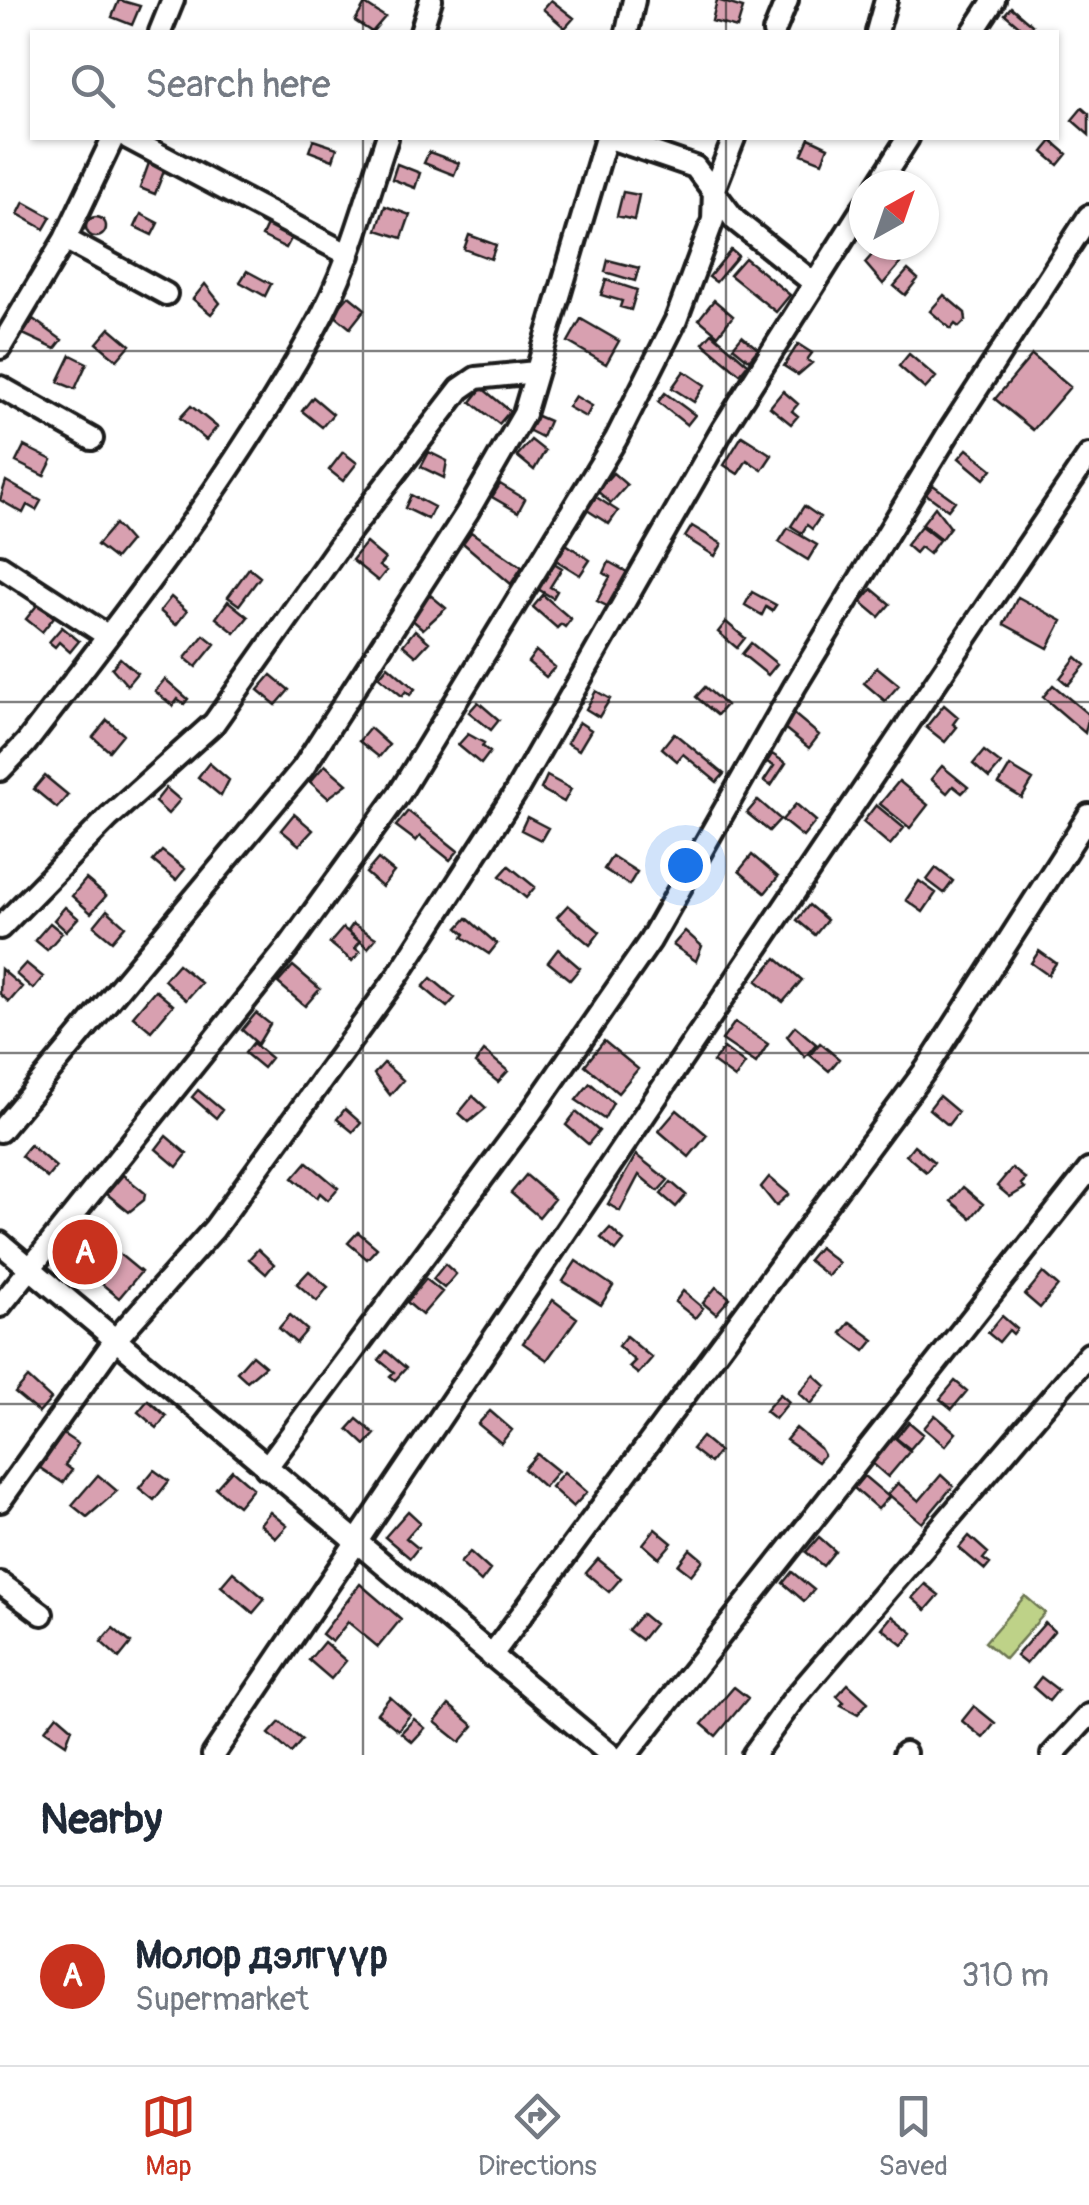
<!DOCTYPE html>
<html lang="en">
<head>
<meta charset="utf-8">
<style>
  body { margin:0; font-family:Pangolin,sans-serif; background:#f2f2f3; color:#1f2937 }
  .compass { position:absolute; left:849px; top:170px; width:90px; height:90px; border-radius:50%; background:#fff; box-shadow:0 2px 8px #0004; rotate:40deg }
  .you { position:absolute; left:685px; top:865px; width:35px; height:35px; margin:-25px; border:8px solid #fff; border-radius:50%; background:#1a73e8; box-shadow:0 0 0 15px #1a73e833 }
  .badge { display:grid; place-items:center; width:65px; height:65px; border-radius:50%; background:#c8321e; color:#fff; font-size:32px; font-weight:700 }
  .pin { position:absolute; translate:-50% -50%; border:5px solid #fff; box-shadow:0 2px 10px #0006 }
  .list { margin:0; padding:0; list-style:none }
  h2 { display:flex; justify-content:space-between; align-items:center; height:130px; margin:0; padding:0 40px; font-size:42px }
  h2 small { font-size:32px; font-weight:400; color:#747a83 }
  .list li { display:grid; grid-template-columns:65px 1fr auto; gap:30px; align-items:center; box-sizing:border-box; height:180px; padding:0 40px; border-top:2px solid #e0e1e3 }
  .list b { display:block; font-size:38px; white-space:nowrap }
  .list p { margin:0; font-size:32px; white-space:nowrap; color:#747a83 }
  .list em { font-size:32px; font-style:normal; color:#747a83 }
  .icon { flex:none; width:55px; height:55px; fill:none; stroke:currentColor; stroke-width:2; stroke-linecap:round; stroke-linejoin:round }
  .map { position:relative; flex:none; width:1089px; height:1755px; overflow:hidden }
  .search { position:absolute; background:#fff; box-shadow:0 2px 8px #0004; left:30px; right:30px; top:30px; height:110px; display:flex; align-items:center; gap:25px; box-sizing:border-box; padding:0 35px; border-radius:0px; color:#747a83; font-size:38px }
  .sheet { height:310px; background:#fff }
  nav { display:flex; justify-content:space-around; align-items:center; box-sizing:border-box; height:140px; border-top:2px solid #e0e1e3; background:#fff; font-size:28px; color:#747a83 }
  nav a { display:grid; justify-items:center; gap:5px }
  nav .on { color:#c8321e }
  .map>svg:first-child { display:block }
</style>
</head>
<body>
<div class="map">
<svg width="1089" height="1755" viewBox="0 0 1089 1755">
  <rect width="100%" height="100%" fill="#fff"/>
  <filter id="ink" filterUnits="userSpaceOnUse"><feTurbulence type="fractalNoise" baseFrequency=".01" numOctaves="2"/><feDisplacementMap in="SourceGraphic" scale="20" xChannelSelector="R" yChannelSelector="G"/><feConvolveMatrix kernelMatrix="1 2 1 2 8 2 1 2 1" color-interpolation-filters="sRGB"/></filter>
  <g filter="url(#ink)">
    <!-- pitch -->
    <path fill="#bed288" stroke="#6d7752" stroke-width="2.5" d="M1025 1596 1045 1613 1005 1659 985 1642Z"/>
    <!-- building -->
    <path fill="#d8a0b0" stroke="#1c1c1c" stroke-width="2.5" d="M119 0 140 6 132 25 112 17Z
      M551 0 574 18 565 28 543 9Z
      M717 0 743 8 737 28 712 21Z
      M365 4 385 17 372 32 355 21Z
      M1011 7 1032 25 1026 32 1005 14Z
      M1082 108 1089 114V135L1072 120Z
      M809 138 828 147 822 162 802 154Z
      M313 140 337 148 333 160 309 151Z
      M1052 141 1067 154 1058 165 1043 152Z
      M429 152 459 163 454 175 424 163Z
      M150 160 166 166 155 194 140 188Z
      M397 164 420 173 415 188 392 179Z
      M623 192 639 195 634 220 617 216Z
      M24 202 51 217 44 229 18 214Z
      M385 206 410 215 402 238 377 230Z
      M141 214 158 223 152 235 135 227Z
      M86 227a10 10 0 1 1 20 0a10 10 0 1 1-20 0Z
      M268 223 293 235 286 248 262 236Z
      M469 235 496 245 491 259 464 249Z
      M879 247 900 264 883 284 865 263Z
      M731 250 738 256 716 282 709 277Z
      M745 258 790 295 776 312 730 275Z
      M608 260 639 268 635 281 605 272Z
      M908 270 918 279 905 295 894 286Z
      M247 271 271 284 265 296 240 282Z
      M606 280 637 290 631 310 620 307 622 301 601 295Z
      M205 284 220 303 211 314 193 299Z
      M944 295 965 313 966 320 959 327 955 324 951 329 930 311Z
      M349 296 365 309 350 328 333 314Z
      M714 300 733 316 718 335 699 319Z
      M33 319 62 340 55 349 23 334Z
      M581 319 619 341 606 364 568 342Z
      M110 328 130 345 117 360 97 343Z
      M712 333 748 364 740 374 703 343Z
      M742 336 758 349 749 360 733 347Z
      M798 344 812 353 807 360 812 363 798 375 784 366Z
      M909 354 936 377 925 389 899 366Z
      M71 355 87 363 75 389 58 382Z
      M1032 355 1070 387 1033 430 995 399Z
      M684 371 705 385 694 402 672 388Z
      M482 388 510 411 499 424 471 402Z
      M783 391 798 404 792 411 798 416 791 424 770 407Z
      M665 393 695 415 687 425 658 402Z
      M575 396 592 406 586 417 568 407Z
      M313 397 333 414 322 427 302 411Z
      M191 406 217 427 206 440 180 418Z
      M535 415 549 421 542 437 528 430Z
      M742 436 772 455 762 470 747 460 738 474 724 465Z
      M531 440 545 451 534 470 517 456Z
      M24 446 52 460 44 476 16 462Z
      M967 449 992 469 984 479 959 458Z
      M343 452 357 463 343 481 329 470Z
      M429 452 447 461 444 478 421 467Z
      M613 473 627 485 611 503 597 491Z
      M6 481 41 501 36 510 27 505 23 513 0 500Z
      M500 484 525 499 518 512 492 497Z
      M933 485 955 501 948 510 926 494Z
      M411 495 434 507 428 519 405 508Z
      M596 497 618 511 609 524 587 510Z
      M804 506 820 517 812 529 807 525 802 533 791 526Z
      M935 507 950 527 941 539 922 524Z
      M115 524 130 541 115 559 97 545Z
      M692 526 722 544 715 556 685 537Z
      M921 526 939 540 929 554 920 547 915 553 906 545Z
      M788 528 817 545 808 560 779 542Z
      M471 532 522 567 511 584 463 543Z
      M366 543 385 559 379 566 386 571 378 581 352 560Z
      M566 544 590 560 580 575 556 560Z
      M609 562 627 572 609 607 597 601 610 577 604 573Z
      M554 563 562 568 550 587 557 591 553 598 538 589Z
      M249 568 260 577 239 605 228 597Z
      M872 589 890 604 879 617 861 602Z
      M752 592 776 605 772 611 766 607 762 615 745 605Z
      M429 594 446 608 423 629 410 618Z
      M543 595 571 619 565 627 561 624 557 628 533 607Z
      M171 597 187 611 176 625 160 611Z
      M1018 597 1062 621 1048 648 1004 624Z
      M228 601 248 617 235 633 216 618Z
      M38 604 54 617 42 632 26 619Z
      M726 622 745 638 737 648 718 632Z
      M62 627 79 641 70 652 59 642 55 647 49 642Z
      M415 630 429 642 416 656 403 645Z
      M204 635 215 644 196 667 185 658Z
      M751 643 777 664 768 675 742 654Z
      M536 651 555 667 546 677 528 662Z
      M1076 657 1085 665 1068 685 1060 678Z
      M120 658 137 673 127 685 112 668Z
      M388 666 415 689 410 695 406 691 402 696 379 677Z
      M877 667 899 685 885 701 864 683Z
      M271 675 289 690 276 705 258 690Z
      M165 679 188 699 184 704 178 699 173 706 155 691Z
      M1053 685 1089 715 1085 733 1043 697Z
      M705 687 726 705 717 715 696 697Z
      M596 691 610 699 599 717 586 709Z
      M478 702 499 720 491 730 469 712Z
      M944 705 958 717 953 724 957 727 945 742 926 727Z
      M794 714 819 735 809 748 783 727Z
      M107 720 123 734 109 751 93 737Z
      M579 722 591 730 579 750 567 743Z
      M370 728 389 745 379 757 359 741Z
      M674 733 724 774 717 782 683 754 677 761 662 748Z
      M468 734 484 743 482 746 490 752 481 764 458 745Z
      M984 751 1001 764 989 778 973 764Z
      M772 754 786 763 771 786 764 781 774 766 767 762Z
      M209 763 229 780 221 796 198 777Z
      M325 765 347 784 328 798 310 782Z
      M942 766 968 787 962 793 953 786 947 793 931 779Z
      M1010 766 1033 780 1022 798 999 784Z
      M45 776 68 795 57 808 34 789Z
      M547 776 571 789 564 802 541 789Z
      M899 781 928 805 910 828 880 804Z
      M166 788 180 800 168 814 155 802Z
      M758 800 780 819 769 831 747 813Z
      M796 804 816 821 803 837 782 820Z
      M876 805 904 828 890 845 863 822Z
      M408 811 458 851 450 860 420 836 416 841 396 826Z
      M294 814 313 830 299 845 281 830Z
      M527 817 548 828 541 840 521 830Z
      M162 851 185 869 176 880 153 861Z
      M752 855 778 877 765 893 739 871Z
      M612 856 637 872 629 885 604 869Z
      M378 859 394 872 382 887 366 873Z
      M509 866 535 887 526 898 500 876Z
      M936 868 953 881 944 893 927 880Z
      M86 879 106 896 91 913 72 896Z
      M919 881 936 893 923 912 906 900Z
      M568 905 600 932 590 945 557 917Z
      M809 905 827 920 815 935 797 920Z
      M65 907 78 918 66 931 54 920Z
      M107 910 125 926 112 941 94 926Z
      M467 918 497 944 489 954 463 937 465 934 458 928Z
      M50 923 62 933 47 950 35 940Z
      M353 924 376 938 368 948 348 931Z
      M343 928 360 942 355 948 360 952 352 961 330 943Z
      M685 931 702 946 696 961 673 945Z
      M558 949 580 968 570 980 548 962Z
      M1039 951 1056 963 1048 975 1031 963Z
      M776 958 802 980 783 1002 757 981Z
      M26 963 43 977 33 989 16 974Z
      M178 964 201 983 186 1000 164 980Z
      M293 966 320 989 305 1006 278 983Z
      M1 969 22 987 9 1002 0 994Z
      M431 978 455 998 447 1007 423 987Z
      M155 990 173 1005 151 1031 133 1016Z
      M256 1013 270 1024 258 1044 242 1030Z
      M735 1022 768 1044 756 1063 722 1040Z
      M795 1026 816 1044 805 1057 787 1036Z
      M604 1041 638 1069 618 1093 585 1065Z
      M253 1043 271 1058 263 1068 245 1053Z
      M820 1043 839 1059 829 1071 810 1055Z
      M724 1048 745 1064 735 1078 713 1062Z
      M484 1051 508 1071 498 1082 475 1063Z
      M384 1063 403 1080 390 1095 374 1074Z
      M590 1083 613 1103 604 1119 576 1100Z
      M198 1090 222 1110 216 1118 192 1097Z
      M473 1096 486 1108 469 1122 459 1113Z
      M939 1096 958 1112 948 1125 929 1109Z
      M345 1109 361 1123 353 1132 337 1119Z
      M677 1110 707 1135 689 1157 659 1131Z
      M576 1112 599 1131 588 1144 566 1125Z
      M166 1136 187 1154 177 1167 156 1149Z
      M30 1145 56 1167 47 1178 21 1156Z
      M914 1145 934 1162 926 1172 906 1155Z
      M636 1155 668 1180 658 1191 639 1175 620 1211 608 1204Z
      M307 1162 338 1188 328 1200 320 1193 317 1198 293 1178Z
      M1012 1168 1026 1179 1021 1184 1025 1188 1010 1197 997 1186Z
      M123 1175 145 1193 144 1200 129 1212 107 1194Z
      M526 1175 554 1199 539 1217 511 1193Z
      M769 1177 789 1194 776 1206 761 1187Z
      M671 1182 686 1195 676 1207 661 1194Z
      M963 1187 983 1204 971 1218 951 1201Z
      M610 1228 624 1241 616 1251 601 1238Z
      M358 1232 377 1248 367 1259 348 1243Z
      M107 1244 141 1272 119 1298 85 1270Z
      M819 1247 839 1263 828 1276 808 1260Z
      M258 1249 274 1264 266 1274 249 1259Z
      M576 1261 613 1286 601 1305 563 1281Z
      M445 1264 456 1274 444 1288 433 1279Z
      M309 1271 328 1287 317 1301 297 1284Z
      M1043 1273 1058 1286 1040 1308 1025 1295Z
      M426 1279 442 1292 422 1315 407 1302Z
      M716 1287 730 1298 716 1314 703 1303Z
      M683 1291 703 1308 695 1318 675 1302Z
      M553 1300 577 1318 547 1360 523 1343Z
      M290 1315 307 1330 296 1343 279 1328Z
      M1002 1316 1017 1329 1013 1334 1009 1330 999 1342 988 1333Z
      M850 1322 874 1340 865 1351 841 1333Z
      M626 1336 652 1358 638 1374 629 1367 635 1361 618 1346Z
      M386 1351 406 1368 395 1380 390 1376 394 1372 379 1360Z
      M252 1355 265 1366 247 1381 237 1372Z
      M814 1375 826 1386 811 1404 799 1393Z
      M28 1378 51 1399 39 1413 15 1393Z
      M955 1381 967 1391 952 1409 940 1399Z
      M780 1394 789 1402 775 1419 765 1411Z
      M148 1400 166 1416 157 1428 138 1412Z
      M490 1411 512 1430 501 1443 478 1424Z
      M935 1415 956 1433 945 1446 924 1428Z
      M357 1419 375 1434 365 1445 348 1429Z
      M909 1422 923 1434 910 1449 896 1438Z
      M796 1428 820 1448 824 1455 818 1462 786 1440Z
      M63 1434 78 1444 65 1465 72 1470 63 1483 40 1468Z
      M702 1437 719 1451 710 1463 692 1449Z
      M894 1437 910 1451 888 1477 872 1463Z
      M537 1454 558 1471 544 1487 524 1469Z
      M154 1470 169 1481 154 1500 139 1488Z
      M232 1470 253 1488 238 1506 216 1488Z
      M564 1472 587 1492 573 1507 551 1487Z
      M98 1475 117 1491 87 1517 72 1505Z
      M941 1475 953 1486 922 1523 888 1494 898 1483 919 1501Z
      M864 1476 889 1497 878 1509 854 1488Z
      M408 1511 420 1522 406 1538 418 1548 410 1558 385 1537Z
      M270 1512 287 1526 276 1538 260 1524Z
      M655 1529 672 1543 659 1558 643 1544Z
      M969 1536 988 1553 983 1559 990 1564 985 1570 959 1548Z
      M819 1537 835 1551 823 1566 806 1552Z
      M690 1549 703 1560 691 1575 678 1565Z
      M470 1552 490 1570 481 1582 460 1563Z
      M598 1559 621 1578 609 1592 586 1573Z
      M233 1572 265 1599 253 1613 221 1586Z
      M792 1572 814 1590 804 1601 783 1583Z
      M360 1584 401 1619 378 1647 348 1622 332 1642 322 1634Z
      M925 1584 939 1595 926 1610 912 1598Z
      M642 1614 654 1624 641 1640 628 1630Z
      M892 1616 913 1633 903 1645 882 1628Z
      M1045 1623 1054 1631 1026 1664 1016 1656Z
      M113 1628 131 1643 119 1658 101 1642Z
      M324 1642 346 1661 331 1679 309 1660Z
      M1041 1677 1058 1690 1049 1701 1033 1687Z
      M848 1684 868 1702 858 1714 841 1705 844 1702 837 1696Z
      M734 1687 748 1698 716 1736 702 1724Z
      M390 1697 410 1715 398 1730 377 1713Z
      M449 1705 474 1726 460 1742 435 1722Z
      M974 1706 995 1723 983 1738 962 1721Z
      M57 1715 72 1728 66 1744 45 1730Z
      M414 1719 425 1728 412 1742 401 1733Z
      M280 1722 302 1740 291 1753 269 1734Z"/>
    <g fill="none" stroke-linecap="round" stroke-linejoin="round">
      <defs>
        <path id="minor" d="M160 32 173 0
          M421 32 431 0
          M627 32 634 0
          M774 32 787 0
          M877 32 886 0
          M973 32 994 0
          M128 138 349 255
          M610 138 695 167 735 220 814 283
          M878 185 908 138
          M65 239 166 294
          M0 348 65 239 113 138
          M0 387 92 439
          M0 566 108 636
          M0 770 26 743C128 611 233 477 314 330 348 270 365 203 387 138
          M0 928 109 817 214 723 344 539 460 389 476 378 536 372
          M0 1131 303 768 468 511 524 414 606 138
          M0 1243 611 1755
          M0 1306 289 946 399 794 616 439 676 320 713 220 714 189 734 138
          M266 1468 530 1114 650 941 795 686 949 432 1089 216
          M0 1501 115 1340 214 1229 399 974 514 795 723 429 864 206
          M0 1583 42 1614
          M491 1656 927 1068 1089 815
          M213 1755 1089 455
          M626 1755 1089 1170
          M753 1755 793 1700 1089 1354
          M904 1755 905 1753
          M1052 1755 1089 1715"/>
      </defs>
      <!-- minor casing -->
      <use href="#minor" stroke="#1c1c1c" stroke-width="28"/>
      <!-- minor -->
      <use href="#minor" stroke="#fff" stroke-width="20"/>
    </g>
  </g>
  <!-- grid -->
  <path fill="none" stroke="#1c1c1c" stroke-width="2.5" stroke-opacity="0.55" d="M363 0V32M726 0V32M363 138V1755M726 138V1755M0 351H1089M0 702H1089M0 1053H1089M0 1404H1089"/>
</svg>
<svg class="compass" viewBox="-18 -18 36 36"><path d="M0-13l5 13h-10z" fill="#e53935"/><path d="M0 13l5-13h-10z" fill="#747a83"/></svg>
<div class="you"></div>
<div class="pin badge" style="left:85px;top:1252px">A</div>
<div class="search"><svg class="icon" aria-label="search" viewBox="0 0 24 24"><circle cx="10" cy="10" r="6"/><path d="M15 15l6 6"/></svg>Search here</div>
</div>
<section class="sheet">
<h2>Nearby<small></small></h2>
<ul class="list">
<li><span class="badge">A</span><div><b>Молор дэлгүүр</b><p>Supermarket</p></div><em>310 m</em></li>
</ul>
</section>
<nav>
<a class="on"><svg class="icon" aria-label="map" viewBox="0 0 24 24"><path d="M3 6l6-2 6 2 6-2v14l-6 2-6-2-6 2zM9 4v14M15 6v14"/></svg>Map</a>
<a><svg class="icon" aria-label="directions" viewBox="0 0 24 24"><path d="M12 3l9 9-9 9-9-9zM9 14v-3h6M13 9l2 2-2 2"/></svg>Directions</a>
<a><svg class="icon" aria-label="saved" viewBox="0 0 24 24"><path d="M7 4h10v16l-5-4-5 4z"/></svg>Saved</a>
</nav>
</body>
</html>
